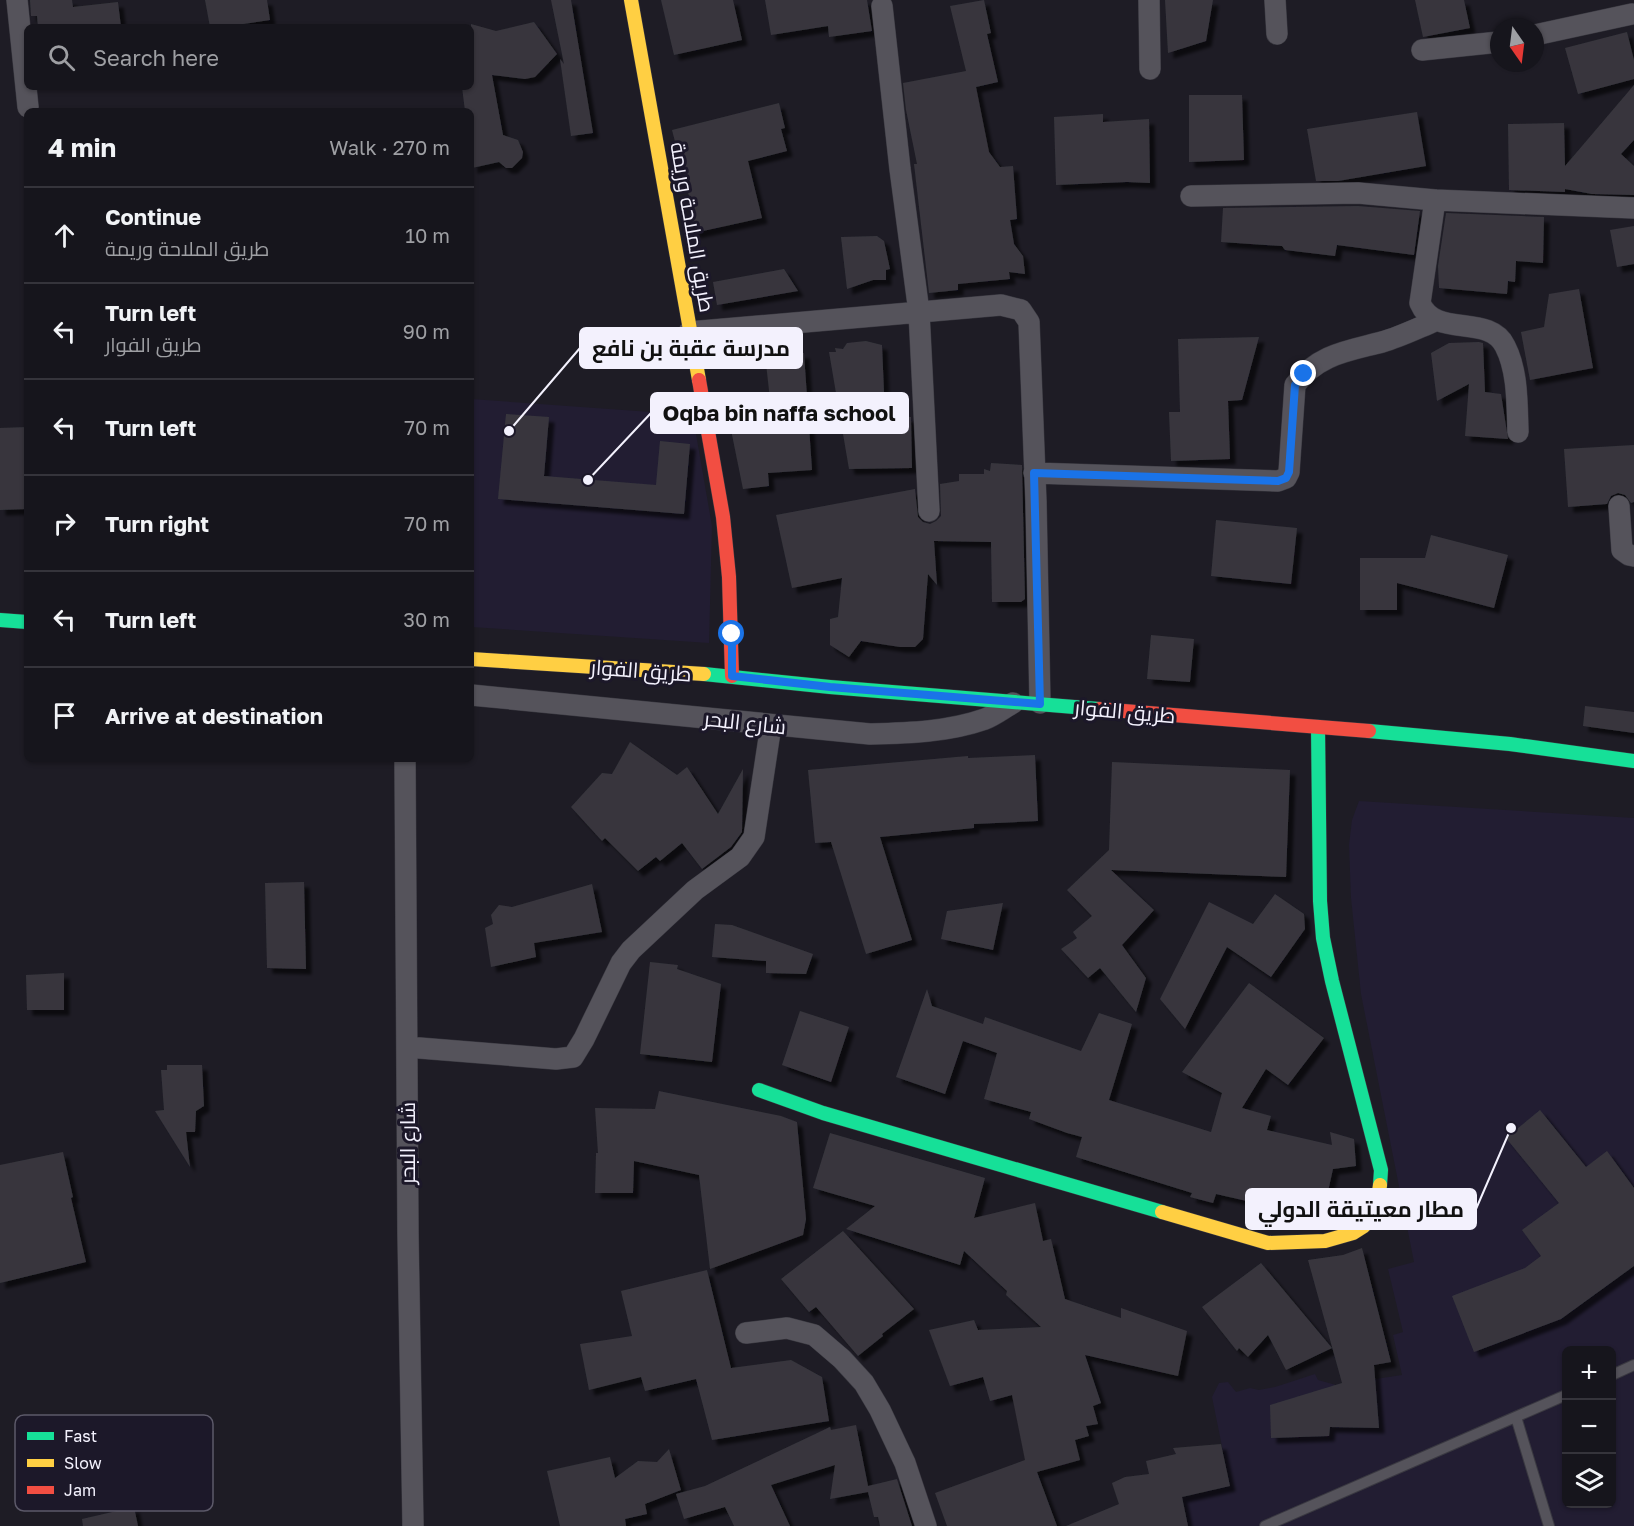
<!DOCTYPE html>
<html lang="en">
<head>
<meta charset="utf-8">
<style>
  body { margin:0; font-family:"Golos Text",Cairo,sans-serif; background:#232229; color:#f1f3f6 }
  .controls { position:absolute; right:18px; bottom:18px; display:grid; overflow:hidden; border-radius:9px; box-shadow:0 2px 4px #0004 }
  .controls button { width:54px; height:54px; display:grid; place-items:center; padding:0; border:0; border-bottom:2px solid #35343b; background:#16151c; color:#f1f3f6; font:30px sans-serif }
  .compass { position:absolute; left:1490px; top:18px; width:54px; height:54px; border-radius:50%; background:#16151c; box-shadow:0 2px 4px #0004; rotate:166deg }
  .stop { position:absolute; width:18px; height:18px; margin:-14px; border:4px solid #1a73e8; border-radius:50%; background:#fff }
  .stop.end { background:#1a73e8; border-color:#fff; box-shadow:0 2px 6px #0008 }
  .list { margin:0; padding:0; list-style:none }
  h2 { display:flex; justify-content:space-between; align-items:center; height:78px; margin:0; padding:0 24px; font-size:26px }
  h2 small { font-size:20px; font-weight:400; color:#9e9fa3 }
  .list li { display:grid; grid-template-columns:39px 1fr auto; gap:18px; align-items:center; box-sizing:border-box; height:96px; padding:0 24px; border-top:2px solid #35343b }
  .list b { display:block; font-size:22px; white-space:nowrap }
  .list p { margin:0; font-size:20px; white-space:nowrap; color:#9e9fa3 }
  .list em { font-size:20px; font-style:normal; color:#9e9fa3 }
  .icon { flex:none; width:33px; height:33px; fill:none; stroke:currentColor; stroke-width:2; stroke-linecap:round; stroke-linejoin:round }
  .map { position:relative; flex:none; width:1634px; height:1526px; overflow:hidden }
  .search { position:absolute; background:#16151c; box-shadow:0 2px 4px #0004; left:24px; top:24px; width:450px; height:66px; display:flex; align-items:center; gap:15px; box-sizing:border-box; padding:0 21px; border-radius:9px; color:#9e9fa3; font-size:22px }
  .panel { position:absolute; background:#16151c; box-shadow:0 2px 4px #0004; left:24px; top:108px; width:450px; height:654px; border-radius:9px }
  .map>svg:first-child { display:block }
</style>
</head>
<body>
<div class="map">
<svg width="1634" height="1526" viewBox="0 0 1634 1526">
  <defs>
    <filter id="shadow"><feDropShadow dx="5.5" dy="5.5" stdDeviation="1.5" flood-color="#0009"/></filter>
  </defs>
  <rect width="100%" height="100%" fill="#1e1c25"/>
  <!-- built -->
  <path fill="#221d32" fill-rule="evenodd" d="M471 399 665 413 696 434 712 526 709 643 471 627Z
    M1359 801 1634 818V1526H1188L1182 1497 1230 1486 1212 1397 1219 1383 1228 1382 1236 1392 1250 1388 1259 1390 1275 1387 1315 1374 1318 1380 1336 1385 1402 1375 1393 1335 1403 1332 1388 1269 1414 1262 1361 994 1351 898 1349 845 1352 820ZM1566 1350H1612V1504H1566Z"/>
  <!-- building -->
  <path fill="#37363d" filter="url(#shadow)" d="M30 0H72L73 7 118 2 121 27H38L37 16H31Z
    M205 0H267L270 20 223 27H210Z
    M551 0H571L593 133 571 136 560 59 564 64Z
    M661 0H733L742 40 674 55Z
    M765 0H867L872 31 829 37 828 26 771 35Z
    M984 0 991 33 987 34 998 82 976 87 989 152 1000 167 1013 166 1017 219 1010 220 1014 244 1023 256 1025 274 1009 272 1010 279 958 284V290L929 293 914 164H917L906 110 903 83 966 71 950 6Z
    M1165 0H1213L1206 41 1168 53Z
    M1415 0H1464L1470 28 1423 37Z
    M534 22 557 54 535 77 525 79 492 75 503 135 518 140 523 152 522 158 512 168H506L499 162 472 168 471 111H465L462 87H471V24L496 31Z
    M1627 32 1634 60V79L1578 94 1565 48Z
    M1634 85V140L1621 154 1634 166V195L1592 194 1565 189V192L1509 190 1508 124 1564 123 1565 166Z
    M1189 95H1242L1244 160 1189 162Z
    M779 103 785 128 781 129 787 151 748 161 762 218 694 233 685 197 689 196 672 130Z
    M1417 112 1426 166 1338 181H1316L1307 129Z
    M1103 114V122L1149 119 1150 183 1127 182 1056 185 1054 117Z
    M1358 206 1420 211 1414 255 1337 245 1335 256 1285 250 1282 246 1221 242 1223 208Z
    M1446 213 1544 217 1543 263 1516 261 1515 282 1508 281 1507 294 1439 288 1438 266Z
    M1634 226V264L1617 267 1610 230Z
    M877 236 884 241 890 269 886 270V280H873L847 289 841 237Z
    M784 269 798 291 717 305 713 282Z
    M1579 289 1593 368 1530 380 1521 332 1544 327 1549 294Z
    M1259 337 1242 400 1228 401 1230 459 1171 461 1169 412H1180L1178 339Z
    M866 341 882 345 885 416 911 417 912 468 849 469 829 352H836L835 348 843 349 847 343Z
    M1479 342 1483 343 1485 392 1501 394 1508 439 1465 436 1469 384 1437 401 1431 353 1449 343Z
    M804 353 812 470 768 473 769 486 743 489 729 420 772 417 765 354Z
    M506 414 549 417 544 476 656 485 660 441 690 444 684 514 498 499Z
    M27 427V509L0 510V428Z
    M1634 445V502L1631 503 1625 495 1618 493 1611 496 1607 504 1568 507 1564 449Z
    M991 463 1022 465 1025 599 1021 602H992L991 542 934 541 937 585 928 574 923 639 915 647H900L861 641 849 657 830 645V619L838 617 842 578 792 588 776 515 915 489 918 517 923 522 930 524 936 521 941 516 940 484 959 481V474H984V469L990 471Z
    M1216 520 1297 528 1291 584 1211 576Z
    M1431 535 1508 555 1494 608 1397 583V610H1360V558H1425Z
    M1151 635 1194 639 1190 682 1147 679Z
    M1585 706 1634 712V733L1583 726Z
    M630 742 677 775 687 767 718 814 743 769 742 832 731 847 702 869 682 843 660 861 656 857 638 871 605 838 602 841 571 807 602 773 612 774Z
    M1035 755 1038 821 974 824V828L880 837 912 940 866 954 831 842 815 843 808 770 968 756V758Z
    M1112 762 1290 770 1286 877 1111 870 1154 910 1122 945 1146 978 1136 1012 1100 968 1088 978 1061 949 1077 938 1073 932 1092 916 1067 890 1109 850Z
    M304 882 306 969 267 968 265 883Z
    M592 884 602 932 534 943 536 957 491 967 485 928 493 924 491 915 499 905 512 907Z
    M1275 894 1304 914 1305 929 1271 977 1227 947 1185 1029 1160 999 1209 902 1253 924Z
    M1003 903 993 950 941 939 947 911Z
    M715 924 732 925 813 954 806 974 766 973V961L712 957Z
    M650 962 678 965 677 969 721 984 712 1062 640 1054Z
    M64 973V1010H27L26 975Z
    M1249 983 1324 1038 1288 1085 1266 1069 1242 1108 1271 1116 1267 1130 1332 1145 1330 1132 1354 1139 1356 1166 1333 1169 1322 1218 1216 1194 1213 1203 1190 1197 1192 1193 1076 1157 1082 1137 1067 1133 1029 1119 1031 1112 984 1099 997 1053 963 1041 945 1094 896 1077 927 989 932 1006 983 1024 985 1017 1081 1051 1099 1013 1132 1024 1109 1100 1211 1132 1222 1093 1182 1072Z
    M800 1011 849 1027 831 1082 782 1065Z
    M167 1065H202L204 1106 196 1111 195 1132H186L190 1167 155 1111 164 1110 161 1070H167Z
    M659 1091 781 1116 797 1122 806 1219 803 1235 710 1269 699 1175 634 1161 633 1193H595L596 1153H598L595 1108 655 1109Z
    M1540 1110 1586 1167 1607 1151 1634 1188V1266L1561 1319 1474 1352 1452 1296 1525 1268 1541 1256 1522 1230 1559 1203 1506 1138Z
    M830 1133 985 1178 974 1218 1035 1203 1043 1241 1051 1239 1065 1299 1121 1318V1308L1187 1331 1178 1376 1085 1355 1101 1403 1093 1406 1098 1424 1086 1426 1089 1436 1075 1440 1080 1460 1037 1472 1057 1526H947L935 1493 1025 1460 1012 1395 990 1401 983 1377 950 1386 929 1330 974 1320 978 1330 1041 1327 1006 1295 1007 1291 964 1251 960 1265 846 1229 875 1206 813 1188Z
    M63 1152 73 1197 71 1198 86 1262 0 1283V1165Z
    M843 1231 914 1309 882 1334 883 1336 858 1356 816 1307 809 1312 781 1279Z
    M1362 1248 1391 1362 1374 1365 1379 1428 1330 1427 1329 1436 1271 1438 1270 1405 1342 1383 1308 1260 1343 1255Z
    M1261 1263 1332 1348 1286 1370 1268 1335 1248 1357 1239 1348 1237 1351 1202 1307Z
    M707 1270 731 1368 791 1360 822 1377 829 1421 712 1440 696 1379 645 1391 641 1377 589 1390 580 1344 632 1336 621 1291Z
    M856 1425 868 1486 897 1479 912 1526H880L878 1517H874L868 1492 830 1499 835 1465 771 1485 790 1526H734L725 1507 684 1519 676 1494 705 1486 830 1427 831 1430Z
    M1221 1444 1230 1486 1182 1497 1188 1526H1066L1119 1504 1112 1483 1125 1477 1149 1474 1146 1461 1176 1454 1173 1448Z
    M669 1449 681 1490 645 1504 647 1514 625 1519 626 1526H560L547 1471 610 1457 615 1478 638 1461 657 1462Z
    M134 1507 138 1526H83L82 1519Z"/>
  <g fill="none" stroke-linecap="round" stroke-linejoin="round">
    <defs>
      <path id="lane" d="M1612 1375 1634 1365
        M1516 1417 1549 1526
        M1265 1526 1566 1395"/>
      <path id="street" d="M17 0 28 107
        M1149 0 1150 69
        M1275 0 1277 34
        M882 6 900 169 919 312 929 511
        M1535 35 1632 14
        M1422 50 1499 42
        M1191 196 1358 193 1435 200 1634 208
        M1435 200 1420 303C1435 339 1489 313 1505 346 1518 371 1517 404 1518 432
        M689 332 1001 305 1021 310 1029 322 1036 502 1040 703
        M1034 473 1278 481 1286 478 1289 472 1295 385C1318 354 1348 351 1382 342 1400 337 1418 328 1435 321
        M1619 506 1622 550 1629 555 1634 556
        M471 695 870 734C909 733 948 732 985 719 995 715 1004 708 1013 703
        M405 759 408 1234 413 1526
        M407 1047 556 1059 573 1057 584 1039 621 963 631 950 695 890 740 857 754 837 771 725
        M746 1333 787 1328 814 1335 842 1359 864 1383 880 1410 905 1463 926 1526"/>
      <path id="fast" d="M0 620 27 622
        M704 674 830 687 1099 709
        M1318 727 1320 901 1323 938 1332 981 1381 1170 1380 1185
        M1369 731 1510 744 1634 761
        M759 1090 823 1113 1162 1212"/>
      <path id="slow" d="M631 0 699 380
        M471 659 704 674
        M1162 1212 1268 1243 1325 1241 1353 1233 1364 1226 1376 1211 1380 1185"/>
      <path id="jam" d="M699 380 723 517 729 577 732 676
        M1099 709 1369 731"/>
    </defs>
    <!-- lane casing -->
    <use href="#lane" stroke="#3a3941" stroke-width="12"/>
    <!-- street casing -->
    <use href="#street" stroke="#3a3941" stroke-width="22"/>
    <!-- fast casing -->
    <use href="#fast" stroke="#3a3941" stroke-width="15"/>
    <!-- slow casing -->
    <use href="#slow" stroke="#3a3941" stroke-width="15"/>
    <!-- jam casing -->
    <use href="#jam" stroke="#3a3941" stroke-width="15"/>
    <!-- lane -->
    <use href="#lane" stroke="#55535b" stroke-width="10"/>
    <!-- street -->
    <use href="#street" stroke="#55535b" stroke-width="21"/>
    <!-- fast -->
    <use href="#fast" stroke="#16e098" stroke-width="14"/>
    <!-- slow -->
    <use href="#slow" stroke="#ffcf43" stroke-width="14"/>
    <!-- jam -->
    <use href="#jam" stroke="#f24e42" stroke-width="14"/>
  </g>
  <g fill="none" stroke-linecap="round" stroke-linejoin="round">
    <!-- route -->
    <path stroke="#1a73e8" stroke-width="8" d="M732 634V676L830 687 1040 704 1034 473 1278 481 1286 478 1289 472 1295 385 1304 374"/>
  </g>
  <g text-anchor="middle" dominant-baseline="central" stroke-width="6" stroke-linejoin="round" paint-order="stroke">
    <!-- street labels -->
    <g font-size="21" fill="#f3f1fd" stroke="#1c1829">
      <text transform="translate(693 227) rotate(80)">طريق الملاحة وريمة</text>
      <text transform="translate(641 670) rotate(4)">طريق الفوار</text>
      <text transform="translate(1125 711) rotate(5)">طريق الفوار</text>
      <text transform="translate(745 722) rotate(6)">شارع البحر</text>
      <text transform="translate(407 1143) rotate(-90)">شارع البحر</text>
    </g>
  </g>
  <!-- legend -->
  <rect x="15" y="1415" width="198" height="96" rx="9" fill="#1c1829" stroke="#5c5969" stroke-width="1.5"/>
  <rect x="27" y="1432" width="27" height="8" fill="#16e098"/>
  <rect x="27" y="1459" width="27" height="8" fill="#ffcf43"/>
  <rect x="27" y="1486" width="27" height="8" fill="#f24e42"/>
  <g font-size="16" fill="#f3f1fd">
    <text x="64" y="1442">Fast</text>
    <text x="64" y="1469">Slow</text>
    <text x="64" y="1496">Jam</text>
  </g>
  <!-- callouts -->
  <path fill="none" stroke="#f3f1fd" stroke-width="2" d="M509 431L580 348M588 480L651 413M1511 1128L1476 1209"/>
  <g fill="#f3f1fd" stroke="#1c1829" stroke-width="2">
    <circle cx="509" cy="431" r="6"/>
    <circle cx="588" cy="480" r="6"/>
    <circle cx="1511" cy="1128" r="6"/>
  </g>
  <g fill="#f3f1fd" stroke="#f3f1fd" stroke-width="2">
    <rect x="580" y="328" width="222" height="40" rx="6"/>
    <rect x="651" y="393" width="257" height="40" rx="6"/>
    <rect x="1246" y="1189" width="230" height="40" rx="6"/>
  </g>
  <g font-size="22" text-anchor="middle" font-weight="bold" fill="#111">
    <text x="691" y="356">مدرسة عقبة بن نافع</text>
    <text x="779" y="421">Oqba bin naffa school</text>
    <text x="1361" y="1217">مطار معيتيقة الدولي</text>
  </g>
</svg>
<div class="controls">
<button>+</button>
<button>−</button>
<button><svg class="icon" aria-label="layers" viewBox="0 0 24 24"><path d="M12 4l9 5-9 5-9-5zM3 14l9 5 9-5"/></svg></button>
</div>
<svg class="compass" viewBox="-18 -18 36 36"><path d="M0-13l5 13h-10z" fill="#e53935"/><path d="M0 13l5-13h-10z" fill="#9e9fa3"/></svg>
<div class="stop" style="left:732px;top:634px"></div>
<div class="stop end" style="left:1304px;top:374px"></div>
<div class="search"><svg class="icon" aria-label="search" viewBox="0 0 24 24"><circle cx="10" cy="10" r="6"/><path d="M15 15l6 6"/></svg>Search here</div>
<section class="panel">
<h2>4 min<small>Walk · 270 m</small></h2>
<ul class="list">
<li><svg class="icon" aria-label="ahead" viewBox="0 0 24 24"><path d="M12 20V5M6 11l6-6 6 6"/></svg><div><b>Continue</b><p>طريق الملاحة وريمة</p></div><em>10 m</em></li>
<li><svg class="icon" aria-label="left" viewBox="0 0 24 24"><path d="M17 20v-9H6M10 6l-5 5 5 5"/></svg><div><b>Turn left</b><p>طريق الفوار</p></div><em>90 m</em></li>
<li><svg class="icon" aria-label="left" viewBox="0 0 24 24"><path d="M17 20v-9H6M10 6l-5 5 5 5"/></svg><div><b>Turn left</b></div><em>70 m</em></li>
<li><svg class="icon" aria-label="right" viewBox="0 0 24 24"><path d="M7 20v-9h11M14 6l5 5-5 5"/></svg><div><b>Turn right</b></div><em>70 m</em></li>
<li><svg class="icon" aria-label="left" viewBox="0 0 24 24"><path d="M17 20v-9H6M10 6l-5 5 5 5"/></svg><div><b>Turn left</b></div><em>30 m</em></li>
<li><svg class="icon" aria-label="arrive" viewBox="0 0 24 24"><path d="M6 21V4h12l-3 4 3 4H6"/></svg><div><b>Arrive at destination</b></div></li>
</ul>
</section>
</div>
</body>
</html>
